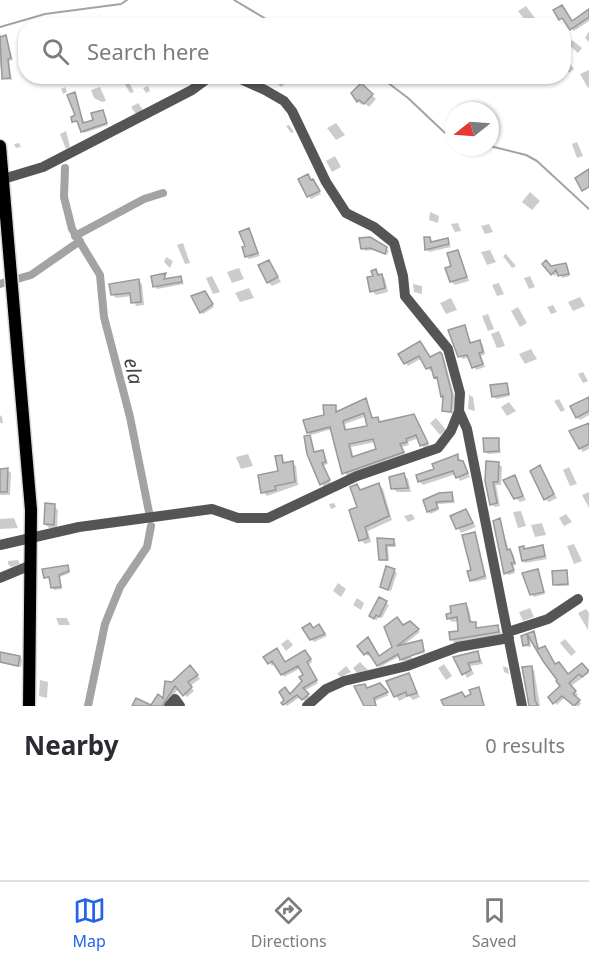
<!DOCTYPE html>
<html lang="en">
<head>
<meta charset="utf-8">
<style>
  body { margin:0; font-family:"Noto Sans",sans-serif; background:#f7f7f7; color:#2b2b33 }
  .compass { position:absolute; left:445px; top:102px; width:54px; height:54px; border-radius:50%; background:#fff; box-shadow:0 2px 4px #0004; rotate:253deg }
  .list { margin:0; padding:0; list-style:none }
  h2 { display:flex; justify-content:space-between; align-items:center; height:78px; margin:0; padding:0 24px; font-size:26px }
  h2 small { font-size:20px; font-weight:400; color:#7c7c81 }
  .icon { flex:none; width:33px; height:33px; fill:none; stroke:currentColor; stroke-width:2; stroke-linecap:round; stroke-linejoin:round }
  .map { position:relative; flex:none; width:589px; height:706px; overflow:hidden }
  .search { position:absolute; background:#fff; box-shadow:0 2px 4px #0004; left:18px; right:18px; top:18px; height:66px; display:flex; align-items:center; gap:15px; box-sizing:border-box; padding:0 21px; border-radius:24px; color:#7c7c81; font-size:22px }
  .sheet { height:174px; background:#fff }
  nav { display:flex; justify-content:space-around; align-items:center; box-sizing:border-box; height:84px; border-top:2px solid #e1e1e2; background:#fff; font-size:16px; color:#7c7c81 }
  nav a { display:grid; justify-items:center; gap:3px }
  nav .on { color:#2563eb }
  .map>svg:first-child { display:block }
</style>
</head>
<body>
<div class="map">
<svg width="589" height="706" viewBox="0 0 589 706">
  <rect width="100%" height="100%" fill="#fff"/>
  <!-- shadow -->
  <path fill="#0003" fill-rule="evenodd" d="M526 6 535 18 527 23 518 11Z
    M589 10V21L574 31 555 11 572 22Z
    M589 31V42L585 38Z
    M0 33 2 38 7 39 13 60 9 61 12 80 3 79 0 64Z
    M572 40 582 48 578 53 569 45Z
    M564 55 574 69 569 73 564 67Z
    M589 70V87L588 88 580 74Z
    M269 76H286L290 80 281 87Z
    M127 79 134 92 130 93 123 81Z
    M361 85 376 99 369 107 364 103 362 105 354 97Z
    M148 86 150 91 146 93 143 88Z
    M65 87 67 92 63 94 61 89Z
    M100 87 106 101 102 102 94 98 91 90Z
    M74 93 85 125 95 121 102 111 108 125 84 133 79 123 74 121 77 116Z
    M138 103 143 110 136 114 131 107Z
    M336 123 345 135 336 140 327 128Z
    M289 125 294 132 291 133 286 126Z
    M66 131 70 147 66 149 60 134Z
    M577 142 583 156 577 158 572 144Z
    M19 143 21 147 16 148 14 144Z
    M335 156 341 167 332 172 326 161Z
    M300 180 313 181 321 194 311 199Z
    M530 192 540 201 532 210 522 202Z
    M430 212 439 216 438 223 429 220Z
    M458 223 461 231 455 232 451 224Z
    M489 224 493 232 485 234 481 226Z
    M249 230 260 256 249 259 246 256Z
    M430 238 433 243 447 240 451 247 429 252 427 249Z
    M361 239 386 248 389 251 387 255 373 250 365 251Z
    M183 243 190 263 185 264 177 245Z
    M490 250 496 262 487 265 481 252Z
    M458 252 469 281 455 285 451 281 452 267Z
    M506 254 516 266 512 268 503 256Z
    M166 257 173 261 170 268 164 262Z
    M269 261 281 282 272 286 268 282Z
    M544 264 551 267 566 264 570 276 562 278 559 272 554 276Z
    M239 268 244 279 232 283 227 272Z
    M376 271 385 279 388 292 376 295 372 291Z
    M165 275 166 280 181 278 184 284 157 289 155 286Z
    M212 276 220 292 213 294 206 278Z
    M530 276 535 287 529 289 524 278Z
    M139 281 142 284 144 305 136 306 132 296 116 298 112 294Z
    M499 283 504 294 497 296 492 285Z
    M413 284 422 286V294L414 292Z
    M249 288 254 298 240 302 235 293Z
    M207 295 214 307 203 314 201 312Z
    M580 297 585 306 573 311 568 302Z
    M451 298 457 310 446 314 440 303Z
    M553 305 557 312 551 314 547 307Z
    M518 307 527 323 520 327 511 311Z
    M488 314 494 329 488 331 482 316Z
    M464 326 472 344 479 342 483 345 485 354 481 356 485 367 476 370 470 357 463 359 460 356Z
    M499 331 505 346 497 348 491 334Z
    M420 343 430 359 440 354 444 359 455 398 453 414 443 410 444 398 433 370 430 371 428 368 422 358 408 366 400 354Z
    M531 349 537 359 525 364 519 354Z
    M583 372 588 381 583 383 578 374Z
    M506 384 510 396 496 399 493 396Z
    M469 395 473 397 475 411 468 409Z
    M589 398V415L580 420 577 417Z
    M559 399 565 410 561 412 554 401Z
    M366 400 374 420 380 422 413 415 430 447 424 449 419 438 408 442 409 445 402 447 406 455 347 477 332 429 311 435 308 432 335 406 338 413ZM367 416 369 427 347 431 345 424ZM376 442 378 450 354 458 351 447Z
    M509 402 516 411 507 416 501 407Z
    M0 415 2 417 3 423H0Z
    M436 418 446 430 440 435 430 423Z
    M589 424V449L583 452 580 448Z
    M310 436 315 454 323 452 325 455 328 464 324 465 331 483 324 487 311 465 306 437Z
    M498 439 501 453 488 454 485 451Z
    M248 454 253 466 241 469 236 457Z
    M281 456 286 464 292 463 296 466 298 485 267 496 263 492 279 473Z
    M458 456 470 477 460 481 456 474 423 485 419 481Z
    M498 463 502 467 501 485H496L500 506 495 507 491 504 487 481Z
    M540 467 557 498 549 502 545 499Z
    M569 467 577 484 570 486 563 470Z
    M0 470H7L11 473 10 495H0Z
    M404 475 408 479 411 492H397L393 488Z
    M514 477 526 500 520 502 509 490 505 481Z
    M379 485 383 489 392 520 368 531 371 542 365 544 361 540 357 486 361 490Z
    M589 492V508L582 495Z
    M452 493 455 503 437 504 439 510 430 514 428 511 424 501Z
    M334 503 336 507 331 509 329 504Z
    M54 506 58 510 57 529 49 528 45 524Z
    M466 511 476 527 461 533 452 517Z
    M521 511 526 526 518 528 513 512Z
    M412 514 415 519 408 522 404 516Z
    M566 514 572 522 564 526 559 518Z
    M14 518 18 528 0 529V519Z
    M500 520 509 551 513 553 516 565 513 566 515 573 508 575Z
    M542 523 546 535 535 537 531 525Z
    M475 534 487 579 474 582 471 580Z
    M378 540 396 543V547H388L389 561 380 560Z
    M574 544 582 561 574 564 567 546Z
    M523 547 526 550 542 547 547 559 525 563 523 560Z
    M18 560 20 564 11 567 8 564V561Z
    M68 566 70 573 60 577 62 589 54 590 51 579 46 577Z
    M394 570 397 573 391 591 384 589 381 587Z
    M538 571 545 594 534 597 531 594Z
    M566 572 569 586H557L555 584Z
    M338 583 346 589 341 597 333 591Z
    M357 598 364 603 361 610 353 605Z
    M379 599 389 605 382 618 378 617 377 620 373 618Z
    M466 605 469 609 472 624 479 629 498 627 502 635 455 643 451 640 459 632V621L452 622 448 618Z
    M530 608 534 617 523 621 519 612Z
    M586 609 589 613 588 630 578 613Z
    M56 618H67L70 625H59Z
    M410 623 420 632 401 647 421 642 425 653 411 656 412 659 403 662 400 656 380 667 371 654 368 656 359 646 379 657 394 648 403 627Z
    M319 626 327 636 314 642 311 639 313 629Z
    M534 633 540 650 568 676 582 665 589 673 571 686 578 695 575 697 581 703 579 706H573L565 697 557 705 550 697 562 687 530 634Z
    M529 635 531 647H527L523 637Z
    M288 639 293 645 286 651 281 644Z
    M565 639 576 652 571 656 560 643Z
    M277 650 286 663 308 654 312 662 308 665 318 683 304 691 310 697 306 702 300 697 287 706 283 703 303 682 305 675 301 668 284 677 275 663 272 666 266 657Z
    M0 653 20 657 22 659 21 667 0 663Z
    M478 653 483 664 470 666 474 674 467 678 456 658Z
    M360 662 368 670 357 673 353 668Z
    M444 664 452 676 446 680 438 668Z
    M346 666 351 672 341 677 337 674Z
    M503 666 508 668 509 674 504 672Z
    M531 667 534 670 540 706H530Z
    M193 670 200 679 190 686 194 691 187 697 179 688 165 706H151L165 701 173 683Z
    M408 675 420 697 413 700 409 696 399 701 389 682Z
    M40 680 48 682 47 698 39 696Z
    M365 685 367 688 379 685 389 695 375 701 377 706H365Z
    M478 689 485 706H445L466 698Z"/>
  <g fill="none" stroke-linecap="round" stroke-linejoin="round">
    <!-- stream -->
    <path stroke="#a3a3a3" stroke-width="2" d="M234 0 278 26
      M0 27 45 14 121 4 127 0
      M379 76 408 98 444 132 454 138
      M490 146 526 155 537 161 589 209"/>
    <!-- canal -->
    <path stroke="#a3a3a3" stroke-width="8" d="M65 168 64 197 72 229 100 275 104 317 130 417 149 512
      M75 236 144 199 163 193
      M0 284 31 275 80 241
      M88 706 105 624 120 587 147 547 151 526"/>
  </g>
  <!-- building -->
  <path fill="#c4c4c4" stroke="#999" stroke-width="1.5" fill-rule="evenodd" d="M562 5 572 21 589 9V17L570 30 562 18 559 20 553 10Z
    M6 35 11 58 8 59 10 78 2 79 0 37Z
    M361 83 373 94 364 104 359 100 357 102 351 93Z
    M75 92 83 123 93 120 91 113 103 110 107 123 81 132 77 121 72 122 71 117 75 115 67 95Z
    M589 169V187L582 191 575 178Z
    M308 174 311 180 313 179 320 191 307 197 298 179Z
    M249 228 258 253 245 257 242 247 245 246 239 232Z
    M370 237 387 247 385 254 370 248 361 249 359 238Z
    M424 237H430L431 242 448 238 449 244 425 250Z
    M458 250 467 277 450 282 445 268 451 266 447 253Z
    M269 260 278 277 267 283 258 265Z
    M546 260 551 266 566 263 569 274 558 276 556 270 551 275 542 264Z
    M376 269 378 275 382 274 385 288 370 292 367 277 373 276 371 271Z
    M166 273 164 279 181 276 182 282 153 287 151 276Z
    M139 279 141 302 131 303 130 293 111 295 109 284Z
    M205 291 213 304 200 313 191 296Z
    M465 325 470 343 480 340 483 352 479 353 483 364 472 368 467 355 458 357 448 330Z
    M420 341 430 357 440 352 442 354 452 394 451 412 442 411 443 396 441 397 437 377 434 378 431 367 426 369 419 356 404 364 398 354Z
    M507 383 509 394 492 397 490 385Z
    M589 397V411L576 418 570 406Z
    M366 398 372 418 378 417 379 422 414 414 428 443 420 446 416 435 406 439 407 442 400 444 404 452 342 474 330 427 307 433 303 420 324 415 323 405H336V412ZM364 413 367 426 345 430 343 421ZM373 439 376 449 352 457 349 444Z
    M589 423V444L579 449 569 431Z
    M310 435 314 452 323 450 326 462 322 463 330 480 320 485 307 454 304 436Z
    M483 438H499V451L484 452Z
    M458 454V460L463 461 468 473 456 478 453 471 418 482 416 475 434 469 432 464Z
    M282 455 283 463 293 461 295 482 275 486 276 490 261 493 258 475 278 471 275 456Z
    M486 461 499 462 498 482H493L497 503 490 505 485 481Z
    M540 465 554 494 544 500 530 471Z
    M8 468 7 492H0V469Z
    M404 473 408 488 391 489 389 477Z
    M515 475 523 496 514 499 503 480Z
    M379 483 389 516 365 527 368 538 359 541 349 510 357 507 350 487 357 484 360 490Z
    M452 492 453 501 436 502 438 508 427 512 423 500 439 493Z
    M45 503 55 504 54 525 44 524Z
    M466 509 473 523 456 529 450 516Z
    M500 518 507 550 510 549 515 563H511L514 570 504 574 493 521Z
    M475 532 485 576 470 581 467 571 471 570 462 535Z
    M377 538 394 539V545H386L387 560H379Z
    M543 545 545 556 522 561 519 547 524 546V549Z
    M68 565 69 571 59 575 61 587 51 588 49 577 44 578 42 569Z
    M386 566 395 569 388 590 380 587Z
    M538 569 544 592 530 595 522 573Z
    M567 570 568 584 553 585 552 571Z
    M379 597 387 601 379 617 376 615 374 619 369 616Z
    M466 603 470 622H476V628L498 625 499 632 450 640 449 632 458 631 457 617 447 619 446 614 451 613 450 606Z
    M397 617 403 625 410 621 419 629 397 646 422 640 424 651 400 660 398 654 377 666 368 652 364 655 357 646 368 637 379 656 392 647 384 627Z
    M310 623 313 628 319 624 325 634 310 640 302 628Z
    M534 631 538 649 545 646 555 664 559 662 568 674 582 663 589 671 582 677 579 674 569 683 576 691 573 694 580 700 574 706 562 696 553 704 548 697 560 686 556 681 557 680 543 661 527 634 529 644 523 646 521 636Z
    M277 648 285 662 305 650 311 659 307 662 317 680 303 688 309 694 302 700 297 695 283 705 281 703 284 700 279 692 285 687 290 694 302 681 299 677 303 675 298 666 281 675 272 661 268 664 263 657Z
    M478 651 480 661 468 663 471 670 462 675 453 657Z
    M0 652 20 656 18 666 0 662Z
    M190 665 198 675 188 682 192 687 183 696 175 686 162 706H132L136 698 151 705 158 694 163 698 165 681 172 682Z
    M532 666 535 700 538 706H529L522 667Z
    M409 673 417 693 407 696 406 692 394 697 386 681Z
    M380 683 388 692 374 698 376 706H364L354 686 365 684 367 688Z
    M479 687 484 706H444L441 700 462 692 465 697 471 694 469 690Z"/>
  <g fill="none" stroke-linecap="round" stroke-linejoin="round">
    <defs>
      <path id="major" d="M0 146 31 510 29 706"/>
    </defs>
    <!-- major casing -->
    <use href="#major" stroke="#dbdbdb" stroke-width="15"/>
    <!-- minor -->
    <path stroke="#555" stroke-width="10" d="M0 180 43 167 192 90 211 76
      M459 411 467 429 522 706
      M0 545 79 527 212 509 238 518H268L357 476 438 448 451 431 459 411 460 393 448 349 405 296 403 276 394 243 374 227 346 213 326 182 292 111 284 101 265 90 234 76
      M0 578 31 565
      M508 632 548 619 578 599
      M169 706 175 699 180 706
      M307 706 326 689 344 681 407 666 458 647 509 638"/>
    <!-- major -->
    <use href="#major" stroke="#000" stroke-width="12"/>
  </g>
  <g text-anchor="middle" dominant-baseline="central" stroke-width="6" stroke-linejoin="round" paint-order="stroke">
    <!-- water labels -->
    <g font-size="20" font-style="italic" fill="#444" stroke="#fff">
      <text transform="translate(134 371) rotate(77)">ela</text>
    </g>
  </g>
</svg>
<svg class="compass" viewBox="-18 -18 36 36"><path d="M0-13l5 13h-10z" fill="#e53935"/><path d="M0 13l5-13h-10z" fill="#7c7c81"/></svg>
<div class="search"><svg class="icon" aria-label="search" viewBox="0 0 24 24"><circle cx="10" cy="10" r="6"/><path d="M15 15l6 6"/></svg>Search here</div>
</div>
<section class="sheet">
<h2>Nearby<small>0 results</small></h2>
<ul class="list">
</ul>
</section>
<nav>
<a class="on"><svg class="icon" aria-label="map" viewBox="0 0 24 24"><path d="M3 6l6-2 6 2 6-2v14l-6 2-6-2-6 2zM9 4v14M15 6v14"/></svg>Map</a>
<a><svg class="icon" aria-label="directions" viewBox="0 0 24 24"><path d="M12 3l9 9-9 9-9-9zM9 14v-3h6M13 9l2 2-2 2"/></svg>Directions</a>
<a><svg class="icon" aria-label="saved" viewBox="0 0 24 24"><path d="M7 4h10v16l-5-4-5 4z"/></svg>Saved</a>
</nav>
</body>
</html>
